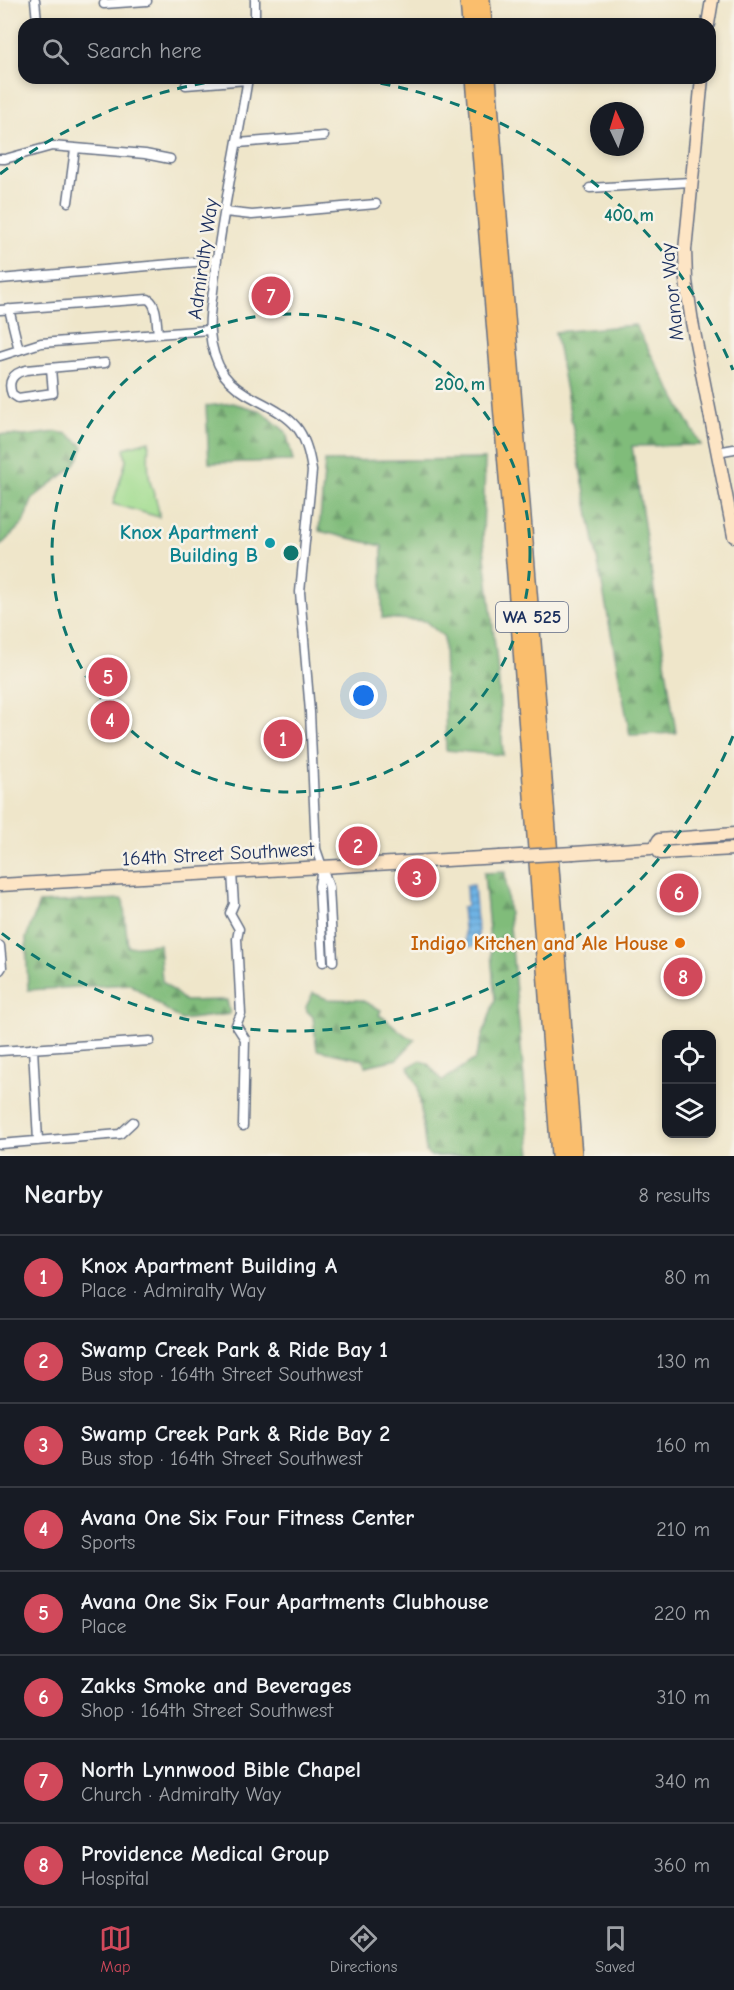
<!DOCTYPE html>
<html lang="en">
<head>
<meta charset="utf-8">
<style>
  body { margin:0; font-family:"Comic Neue",sans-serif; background:#242831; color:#f1f3f6 }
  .controls { position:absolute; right:18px; bottom:18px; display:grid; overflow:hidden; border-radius:12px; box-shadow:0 3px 9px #0003 }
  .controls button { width:54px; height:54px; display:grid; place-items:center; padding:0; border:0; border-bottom:2px solid #363941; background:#171b24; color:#f1f3f6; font:30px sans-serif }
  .compass { position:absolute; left:590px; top:102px; width:54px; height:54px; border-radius:50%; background:#171b24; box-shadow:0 3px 9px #0003; rotate:356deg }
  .you { position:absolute; left:364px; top:696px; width:21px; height:21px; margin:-15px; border:4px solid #fff; border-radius:50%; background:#1a73e8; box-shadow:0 0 0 9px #1a73e833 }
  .badge { display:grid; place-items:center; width:39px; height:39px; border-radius:50%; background:#d1495b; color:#fff; font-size:20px; font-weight:700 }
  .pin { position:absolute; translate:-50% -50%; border:3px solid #fff; box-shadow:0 2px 6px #0006 }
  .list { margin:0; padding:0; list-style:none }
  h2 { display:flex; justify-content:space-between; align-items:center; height:78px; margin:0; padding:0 24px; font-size:26px }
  h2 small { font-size:20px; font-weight:400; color:#9ea1a6 }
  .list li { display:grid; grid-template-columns:39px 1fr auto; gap:18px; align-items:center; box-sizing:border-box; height:84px; padding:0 24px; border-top:2px solid #363941 }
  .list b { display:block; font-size:22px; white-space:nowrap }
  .list p { margin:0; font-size:20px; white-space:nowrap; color:#9ea1a6 }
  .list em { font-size:20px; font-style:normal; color:#9ea1a6 }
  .icon { flex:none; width:33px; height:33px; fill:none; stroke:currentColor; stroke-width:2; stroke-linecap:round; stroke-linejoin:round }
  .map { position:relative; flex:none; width:734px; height:1156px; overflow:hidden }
  .search { position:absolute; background:#171b24; box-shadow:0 3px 9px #0003; left:18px; right:18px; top:18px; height:66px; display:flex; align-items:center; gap:15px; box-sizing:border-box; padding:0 21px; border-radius:18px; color:#9ea1a6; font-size:22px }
  .sheet { height:750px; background:#171b24 }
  nav { display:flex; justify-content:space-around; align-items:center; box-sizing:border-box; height:84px; border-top:2px solid #363941; background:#171b24; font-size:16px; color:#9ea1a6 }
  nav a { display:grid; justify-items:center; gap:3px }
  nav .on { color:#d1495b }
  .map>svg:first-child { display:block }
</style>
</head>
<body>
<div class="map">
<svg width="734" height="1156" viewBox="0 0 734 1156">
  <defs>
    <pattern id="forest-firs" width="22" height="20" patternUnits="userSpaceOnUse" patternTransform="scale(1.5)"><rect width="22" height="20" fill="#80bc7a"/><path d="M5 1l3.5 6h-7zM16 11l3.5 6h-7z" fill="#689967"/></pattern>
    <pattern id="water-rules" width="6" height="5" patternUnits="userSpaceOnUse" patternTransform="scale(1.5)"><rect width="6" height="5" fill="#6fb4e5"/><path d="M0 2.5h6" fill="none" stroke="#5a93bd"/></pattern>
  </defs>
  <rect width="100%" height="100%" fill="#f7f3e8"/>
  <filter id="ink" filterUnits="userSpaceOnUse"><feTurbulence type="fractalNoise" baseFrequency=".0167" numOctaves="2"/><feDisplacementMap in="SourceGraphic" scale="12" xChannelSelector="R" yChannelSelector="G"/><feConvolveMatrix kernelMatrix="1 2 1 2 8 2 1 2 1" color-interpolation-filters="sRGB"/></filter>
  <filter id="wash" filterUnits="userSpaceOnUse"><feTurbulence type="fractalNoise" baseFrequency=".008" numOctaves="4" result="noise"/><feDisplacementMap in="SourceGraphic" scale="24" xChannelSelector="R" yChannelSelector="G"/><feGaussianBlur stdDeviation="1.35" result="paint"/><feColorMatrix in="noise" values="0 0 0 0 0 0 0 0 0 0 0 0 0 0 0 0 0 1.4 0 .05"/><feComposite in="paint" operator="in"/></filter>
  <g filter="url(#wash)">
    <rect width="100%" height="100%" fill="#efe6ca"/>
    <!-- forest -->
    <path fill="url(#forest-firs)" stroke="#4e766c" stroke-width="1.5" d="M635 325 701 445 632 446 676 733 630 735 555 332Z
      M233 403 261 411 286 432 293 461 209 463 206 406Z
      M56 432 68 434 83 446 80 456 73 467 33 498 23 523 0 546V434L24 436Z
      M485 459 483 538 498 672 503 755 446 750 444 637 425 621 382 618V546L319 531 325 461Z
      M505 872 531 1156H431L426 1152 418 1086 408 1067 421 1060 429 1065 442 1081 475 1059 495 999 484 873Z
      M123 899 128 947 159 944 162 981 185 1001 227 1000 230 1014 181 1020 130 984 28 990 26 938 39 903Z
      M313 993 327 999 361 1000 381 1010 379 1015C393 1022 400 1035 415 1040L397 1059 365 1066 364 1060 317 1050 313 1017 307 1011 306 1007Z"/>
    <!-- park -->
    <path fill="#a1dc8f" stroke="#5e8676" stroke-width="1.5" d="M149 441C148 455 147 471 151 485 155 495 159 506 159 517L113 504 126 461 124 448Z"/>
    <!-- water -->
    <path fill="url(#water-rules)" stroke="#4572a2" stroke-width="1.5" d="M474 885 479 946 466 947 462 907 467 906 466 886Z"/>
  </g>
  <g filter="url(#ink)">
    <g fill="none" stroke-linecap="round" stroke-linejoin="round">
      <defs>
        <path id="street" d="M35 0 37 21
          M255 0V24
          M104 4 147 1
          M248 78C237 146 222 213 214 282 213 297 208 316 210 332 211 347 216 362 224 375 232 386 245 394 257 400 294 419 306 428 312 471L300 592 310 712 316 849 329 887 333 961
          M186 85 247 80
          M238 143 324 136
          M0 159H5L52 146 145 154 170 159
          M590 188 690 182
          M68 202 75 149
          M225 212 252 215 376 204
          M0 279 217 260
          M9 309 19 350
          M0 310 148 299C158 305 156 322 158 333
          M0 356 41 343 209 330
          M51 368 53 393 18 398 12 394C7 381 13 373 26 370L105 363
          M717 452 734 449
          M322 868 319 886 323 962
          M232 873 234 904 230 913 239 929 237 939 241 1014 236 1025 245 1039 243 1126
          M0 946 2 967 0 970
          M33 1048 38 1141
          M0 1051 150 1041
          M0 1144 120 1134 133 1122"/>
        <path id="secondary" d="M708 24 712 0
          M702 78 685 250 686 281 692 322 734 536
          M655 847 660 853 734 849
          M574 853 651 848 655 847 659 840 734 834
          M0 885 499 857"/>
        <path id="highway" d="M468 0 470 24
          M482 0 484 24
          M474 78 519 622 559 1156
          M488 78 574 1156"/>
      </defs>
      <!-- street casing -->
      <use href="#street" stroke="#656f84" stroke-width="11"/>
      <!-- secondary casing -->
      <use href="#secondary" stroke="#656f84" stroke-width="15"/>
      <!-- highway casing -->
      <use href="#highway" stroke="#656f84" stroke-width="18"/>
      <!-- street -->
      <use href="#street" stroke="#fff" stroke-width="8"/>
      <!-- secondary -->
      <use href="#secondary" stroke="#fde5c5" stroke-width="12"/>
      <!-- highway -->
      <use href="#highway" stroke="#fabe6d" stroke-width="15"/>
      <defs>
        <path id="secondary-bridge" d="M499 857 574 853"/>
      </defs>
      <!-- secondary-bridge casing -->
      <use href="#secondary-bridge" stroke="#656f84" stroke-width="15" stroke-linecap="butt"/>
      <!-- secondary-bridge -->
      <use href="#secondary-bridge" stroke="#fde5c5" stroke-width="12"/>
    </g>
  </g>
  <!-- distance rings -->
  <g fill="none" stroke="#0f766e" stroke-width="3" stroke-dasharray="10 8">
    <circle cx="291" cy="553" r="239"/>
    <path d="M733 736A478 478 0 0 1 0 932M0 174A478 478 0 0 1 237 78M345 78A478 478 0 0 1 733 370"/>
  </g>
  <!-- markers -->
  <circle fill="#0f9aa8" stroke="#f7f3e8" stroke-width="2" cx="270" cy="543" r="6"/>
  <circle fill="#e8710a" stroke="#f7f3e8" stroke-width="2" cx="680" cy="943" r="6"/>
  <g text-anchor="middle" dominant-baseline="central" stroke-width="5" stroke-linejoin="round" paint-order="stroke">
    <!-- shield labels -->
    <rect fill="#f7f3e8" stroke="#5d6a87" stroke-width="1.5" x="496" y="602" width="72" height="30" rx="4.5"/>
    <g font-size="18" font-weight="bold" fill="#1b2f5e">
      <text x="532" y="617">WA 525</text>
    </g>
    <!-- street labels -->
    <g font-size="20" fill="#1b2f5e" stroke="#f7f3e8">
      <text transform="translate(203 259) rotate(-82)">Admiralty Way</text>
      <text transform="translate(672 292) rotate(-96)">Manor Way</text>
      <text transform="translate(218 854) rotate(-3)">164th Street Southwest</text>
    </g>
    <!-- culture labels -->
    <g font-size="20" font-weight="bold" fill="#0d838f" stroke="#f7f3e8" text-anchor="end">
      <text x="258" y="532">Knox Apartment<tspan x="258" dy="23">Building B</tspan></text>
    </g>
    <!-- food labels -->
    <g font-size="20" font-weight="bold" fill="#c56008" stroke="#f7f3e8" text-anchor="end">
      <text x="668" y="943">Indigo Kitchen and Ale House</text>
    </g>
  </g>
  <circle cx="291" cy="553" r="9" fill="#0f766e" stroke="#f7f3e8" stroke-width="3"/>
  <g font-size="18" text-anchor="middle" font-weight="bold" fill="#0f766e" stroke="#f7f3e8" stroke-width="5" stroke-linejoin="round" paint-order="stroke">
    <text x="629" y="221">400 m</text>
    <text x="460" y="390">200 m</text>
  </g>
</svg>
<div class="controls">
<button><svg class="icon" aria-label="locate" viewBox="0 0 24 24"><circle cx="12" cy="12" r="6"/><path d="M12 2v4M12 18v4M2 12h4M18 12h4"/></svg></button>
<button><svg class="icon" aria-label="layers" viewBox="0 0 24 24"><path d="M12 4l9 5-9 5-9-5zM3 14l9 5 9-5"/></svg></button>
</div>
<svg class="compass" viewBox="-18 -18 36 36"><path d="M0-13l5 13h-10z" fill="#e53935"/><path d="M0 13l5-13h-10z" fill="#9ea1a6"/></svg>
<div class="you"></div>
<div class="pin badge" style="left:283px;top:739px">1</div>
<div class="pin badge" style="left:358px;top:846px">2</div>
<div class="pin badge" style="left:417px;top:878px">3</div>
<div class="pin badge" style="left:110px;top:720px">4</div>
<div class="pin badge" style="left:108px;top:677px">5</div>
<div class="pin badge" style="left:679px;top:893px">6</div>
<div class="pin badge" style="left:271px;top:296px">7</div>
<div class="pin badge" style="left:683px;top:977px">8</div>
<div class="search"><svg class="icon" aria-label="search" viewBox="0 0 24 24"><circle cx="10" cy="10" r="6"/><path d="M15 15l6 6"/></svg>Search here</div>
</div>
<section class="sheet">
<h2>Nearby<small>8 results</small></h2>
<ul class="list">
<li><span class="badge">1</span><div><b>Knox Apartment Building A</b><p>Place · Admiralty Way</p></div><em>80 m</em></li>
<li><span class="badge">2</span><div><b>Swamp Creek Park &amp; Ride Bay 1</b><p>Bus stop · 164th Street Southwest</p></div><em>130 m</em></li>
<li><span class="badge">3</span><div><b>Swamp Creek Park &amp; Ride Bay 2</b><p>Bus stop · 164th Street Southwest</p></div><em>160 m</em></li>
<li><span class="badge">4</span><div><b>Avana One Six Four Fitness Center</b><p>Sports</p></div><em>210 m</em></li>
<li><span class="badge">5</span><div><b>Avana One Six Four Apartments Clubhouse</b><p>Place</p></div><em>220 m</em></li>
<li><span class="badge">6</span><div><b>Zakks Smoke and Beverages</b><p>Shop · 164th Street Southwest</p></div><em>310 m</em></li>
<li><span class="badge">7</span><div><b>North Lynnwood Bible Chapel</b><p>Church · Admiralty Way</p></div><em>340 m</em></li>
<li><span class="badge">8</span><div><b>Providence Medical Group</b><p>Hospital</p></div><em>360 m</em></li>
</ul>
</section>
<nav>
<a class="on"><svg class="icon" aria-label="map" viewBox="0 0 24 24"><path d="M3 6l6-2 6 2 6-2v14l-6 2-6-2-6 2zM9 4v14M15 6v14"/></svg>Map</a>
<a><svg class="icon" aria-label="directions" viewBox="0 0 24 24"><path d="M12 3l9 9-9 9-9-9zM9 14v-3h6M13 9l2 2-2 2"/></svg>Directions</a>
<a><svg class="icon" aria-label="saved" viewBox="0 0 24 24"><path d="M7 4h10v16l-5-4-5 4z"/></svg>Saved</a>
</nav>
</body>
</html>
